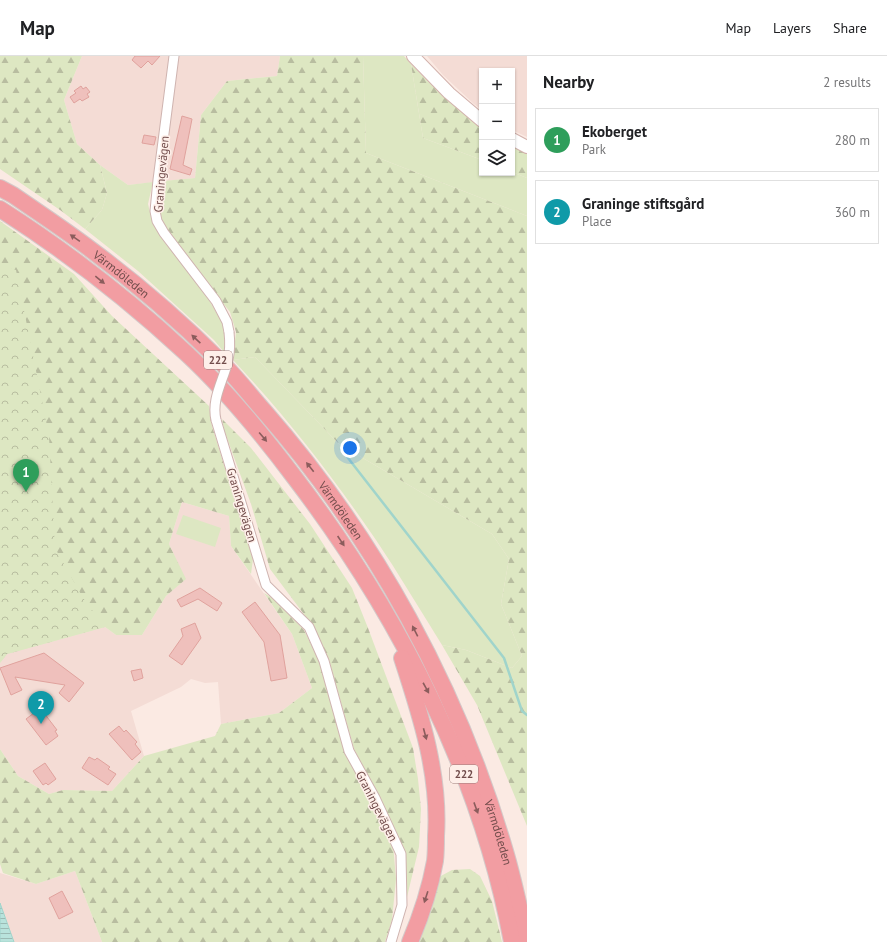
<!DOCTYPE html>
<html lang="en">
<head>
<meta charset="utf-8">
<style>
  body { margin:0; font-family:"PT Sans",sans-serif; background:#f6f6f6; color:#202124 }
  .controls { position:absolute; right:12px; top:12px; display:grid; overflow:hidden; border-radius:0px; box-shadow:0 1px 3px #0004 }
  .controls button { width:36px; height:36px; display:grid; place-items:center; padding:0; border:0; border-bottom:1px solid #e0e0e0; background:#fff; color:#202124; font:20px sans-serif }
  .you { position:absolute; left:350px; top:392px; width:14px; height:14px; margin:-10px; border:3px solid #fff; border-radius:50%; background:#1a73e8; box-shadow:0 0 0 6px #1a73e833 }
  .badge { display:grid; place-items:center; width:26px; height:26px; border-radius:50%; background:#7c3aed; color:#fff; font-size:13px; font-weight:700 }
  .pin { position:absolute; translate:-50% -33px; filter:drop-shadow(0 1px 2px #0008) }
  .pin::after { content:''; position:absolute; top:21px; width:14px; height:12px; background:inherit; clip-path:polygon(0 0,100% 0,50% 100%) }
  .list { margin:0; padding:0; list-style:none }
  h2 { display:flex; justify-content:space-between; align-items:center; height:52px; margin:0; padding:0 16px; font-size:17px }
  h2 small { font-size:13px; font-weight:400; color:#757577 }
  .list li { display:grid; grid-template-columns:26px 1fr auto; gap:12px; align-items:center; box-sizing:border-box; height:64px; margin:0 8px 8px; padding:0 8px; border:1px solid #e0e0e0; border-radius:0px }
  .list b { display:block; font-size:15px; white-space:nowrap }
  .list p { margin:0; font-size:13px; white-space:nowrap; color:#757577 }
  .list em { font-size:13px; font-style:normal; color:#757577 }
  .icon { flex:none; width:22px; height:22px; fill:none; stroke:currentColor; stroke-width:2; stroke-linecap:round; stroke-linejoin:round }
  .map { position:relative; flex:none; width:527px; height:886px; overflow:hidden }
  header { display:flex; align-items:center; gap:24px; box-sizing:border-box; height:56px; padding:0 20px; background:#fff; border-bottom:1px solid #e0e0e0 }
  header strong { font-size:19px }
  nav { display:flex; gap:22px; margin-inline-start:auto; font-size:14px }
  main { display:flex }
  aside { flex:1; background:#fff }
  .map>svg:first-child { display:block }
</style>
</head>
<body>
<header>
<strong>Map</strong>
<nav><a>Map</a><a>Layers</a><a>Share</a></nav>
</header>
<main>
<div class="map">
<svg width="527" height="886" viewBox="0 0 527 886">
  <defs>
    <pattern id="forest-firs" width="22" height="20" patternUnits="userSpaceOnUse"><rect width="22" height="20" fill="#dde7c2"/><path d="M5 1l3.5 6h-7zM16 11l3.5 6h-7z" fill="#b8bda0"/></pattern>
    <pattern id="park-crowns" width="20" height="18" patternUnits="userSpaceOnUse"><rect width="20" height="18" fill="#dde7c2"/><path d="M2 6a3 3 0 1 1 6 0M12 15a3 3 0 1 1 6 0" fill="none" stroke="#b8bda0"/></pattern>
    <pattern id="water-rules" width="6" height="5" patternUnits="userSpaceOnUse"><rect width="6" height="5" fill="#b9e3dc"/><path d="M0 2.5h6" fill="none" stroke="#9bbab4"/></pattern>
  </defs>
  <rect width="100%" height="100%" fill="#fbeae3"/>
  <!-- residential -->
  <path fill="#f4dcd5" d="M82 0H280L277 20 227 25 201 59 195 122 128 129 100 109 77 88 64 44Z
    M427 0H527V81L512 74V15H482V54L474 48 443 19Z
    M182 446 229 460 231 490 292 578 312 632 279 657 221 668 218 626 205 627 191 623 181 631 131 655 144 700 112 735 63 734 49 738 18 720 0 693V607L6 598 105 571 116 579H142L166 540 185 523 169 488Z
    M75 815 102 886H14L0 847V817L36 828Z"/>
  <!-- grass -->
  <path fill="#dde7c2" d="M363 0H404L411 8 423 82 482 104V117H512V116L527 122V160L366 97Z
    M100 109 128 129 153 126 148 148 152 164 209 244 224 270 226 284 224 296 214 284 138 215 85 173 102 154 107 137Z
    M255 301 339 388 492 478 509 503 501 548 522 600 512 612 466 594 442 589C420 554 399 518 376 484 333 421 286 360 233 304Z
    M183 459 221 472 215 491 176 478Z"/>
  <!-- forest -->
  <path fill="url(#forest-firs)" d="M0 0H82L64 44 77 88 100 109 107 137 102 154 85 173 60 154 0 113Z
    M280 0H363L366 97 527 160V770L477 649 442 589 466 594 512 612 522 600 501 548 509 503 492 478 339 388 255 301 233 304 236 276 230 256 166 175C156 157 160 145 163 125L195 122 201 59 227 25 277 20Z
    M411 8C433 31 455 53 482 70V104L423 82Z
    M512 88 527 96V122L512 116Z
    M0 165 74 218 112 260 209 350 212 370 253 503 251 518 231 490 229 460 182 446 169 488 186 523 166 540 142 579H116L105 571 7 598 0 607Z
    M222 363 251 392 310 468 352 532 368 572 413 692 418 723 421 753 419 791 407 841 404 825V796L392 767 354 693 329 604 312 569 270 513 251 448 224 374Z
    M264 537 274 543 304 574 324 615 345 694 393 788 396 823 392 864 385 886H102L75 815 36 828 3 817 0 808V693L18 720 49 738 63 734 112 735 144 700 215 680 221 668 279 657 312 632 292 578Z
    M470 813 480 820 492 845 502 886H417L439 821 452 814Z"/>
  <!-- park -->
  <path fill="url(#park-crowns)" d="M0 210 16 214 49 380 55 492 83 542 105 571 7 598 0 607Z"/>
  <!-- water -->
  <path fill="url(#water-rules)" stroke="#a0d4cb" d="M0 847 14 886H0Z"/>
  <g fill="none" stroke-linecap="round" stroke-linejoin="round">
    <!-- stream -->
    <path stroke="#a0d4cb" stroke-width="2.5" d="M341 393 504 602 522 655 527 659"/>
  </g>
  <!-- building -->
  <path fill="#efc0bc" stroke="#e0a29d" d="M135 0H160L152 9 148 5 141 12 132 4Z
    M81 30 83 33 86 31 90 36 87 38 89 41 82 45 80 43 74 47 70 41 76 37 74 35Z
    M182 60 192 63 183 109 192 113 190 119 170 113Z
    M144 79 156 81 154 89 142 87Z
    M200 532 222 547 217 555 198 543 181 551 177 544Z
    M255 546 280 579 287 622 271 625 264 586 242 556Z
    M195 567 201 582 182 609 169 600 183 580 181 573Z
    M44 597 84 627 69 646 59 637 65 629 15 621 22 634 11 639 0 612Z
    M141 613 143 622 134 625 131 615Z
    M38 654 41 659 44 657 57 674 55 675 58 680 46 689 26 663Z
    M119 670 124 676 126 674 137 686 135 688 141 696 132 704 109 678Z
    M89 701 95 704 97 702 110 711 108 713 116 718 108 729 82 712Z
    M45 707 56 723 48 729 46 727 43 729 33 715Z
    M62 835 73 856 59 863 49 842Z"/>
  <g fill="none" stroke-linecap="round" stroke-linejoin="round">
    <defs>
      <path id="minor" d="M174 0 158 124 155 155 157 165 164 177 216 245 227 266 229 276
        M216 364 266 529 309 571 324 605 349 695 375 742 401 798 402 849 391 886"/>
      <path id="secondary" d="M413 0 449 37 482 65
        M512 83 527 91"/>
      <g id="motorway">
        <path id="s1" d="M0 132 13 139C39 157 65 174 90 193 136 227 180 265 221 306 236 321 250 339 264 355 375 482 458 633 505 795 514 825 520 856 527 886"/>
        <path d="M0 153C66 195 128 243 186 297 226 334 262 378 295 422 398 557 481 718 512 886"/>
        <path d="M402 602C421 660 440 719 436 780 436 788 436 797 435 805 430 833 421 860 410 886"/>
      </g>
    </defs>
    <!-- minor casing -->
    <use href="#minor" stroke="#cfb4b0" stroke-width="11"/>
    <!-- secondary casing -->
    <use href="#secondary" stroke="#d2b2ad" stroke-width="14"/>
    <!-- motorway casing -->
    <use href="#motorway" stroke="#d4c9c9" stroke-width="18"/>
    <!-- minor -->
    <use href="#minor" stroke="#fff" stroke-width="9"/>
    <!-- secondary -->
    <use href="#secondary" stroke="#fff" stroke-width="12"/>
    <!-- motorway -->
    <use href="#motorway" stroke="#f29da2" stroke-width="16"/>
    <defs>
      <path id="minor-bridge" d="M216 364C211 342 224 324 228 304 230 295 230 285 229 276"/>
    </defs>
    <!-- minor-bridge casing -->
    <use href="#minor-bridge" stroke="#cfb4b0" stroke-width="11" stroke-linecap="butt"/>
    <!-- minor-bridge -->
    <use href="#minor-bridge" stroke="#fff" stroke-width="9"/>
  </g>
  <!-- one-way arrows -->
  <defs><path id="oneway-solid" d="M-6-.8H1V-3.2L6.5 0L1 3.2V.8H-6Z"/></defs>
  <g fill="#8b5c5c">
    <use href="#oneway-solid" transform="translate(75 182) rotate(-145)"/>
    <use href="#oneway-solid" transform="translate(100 224) rotate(39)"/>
    <use href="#oneway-solid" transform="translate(196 283) rotate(-137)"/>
    <use href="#oneway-solid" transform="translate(263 381) rotate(50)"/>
    <use href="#oneway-solid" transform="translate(310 411) rotate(-128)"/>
    <use href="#oneway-solid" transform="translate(341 485) rotate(56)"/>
    <use href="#oneway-solid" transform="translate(415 575) rotate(-117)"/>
    <use href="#oneway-solid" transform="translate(426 632) rotate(61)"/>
    <use href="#oneway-solid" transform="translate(425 678) rotate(75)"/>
    <use href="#oneway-solid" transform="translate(476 752) rotate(70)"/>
    <use href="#oneway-solid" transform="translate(426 841) rotate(108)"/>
  </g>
  <g text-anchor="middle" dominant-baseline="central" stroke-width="3" stroke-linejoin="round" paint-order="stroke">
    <!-- shield labels -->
    <g fill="#feefe9" stroke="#9b7d7a" stroke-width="1">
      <rect x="204" y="295" width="28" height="18" rx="3"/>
      <rect x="450" y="709" width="28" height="18" rx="3"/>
    </g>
    <g font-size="11" font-weight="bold" fill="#714c4b">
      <text x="218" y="304">222</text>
      <text x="464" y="718">222</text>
    </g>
    <!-- street labels -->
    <g font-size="12" fill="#714c4b" stroke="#feefe9">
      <text transform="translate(161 118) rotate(-85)">Graningevägen</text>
      <text stroke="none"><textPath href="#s1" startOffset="149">Värmdöleden</textPath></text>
      <text transform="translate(242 449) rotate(73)">Graningevägen</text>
      <text stroke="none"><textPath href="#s1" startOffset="473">Värmdöleden</textPath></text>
      <text transform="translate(377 750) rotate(63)">Graningevägen</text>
      <text stroke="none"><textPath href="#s1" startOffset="833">Värmdöleden</textPath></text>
    </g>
  </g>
</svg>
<div class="controls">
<button>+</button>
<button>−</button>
<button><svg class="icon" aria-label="layers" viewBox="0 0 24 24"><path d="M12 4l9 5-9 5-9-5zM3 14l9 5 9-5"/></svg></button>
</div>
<div class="you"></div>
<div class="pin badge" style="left:26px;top:436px;background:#2e9e5b">1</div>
<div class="pin badge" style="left:41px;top:668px;background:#0f9aa8">2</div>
</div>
<aside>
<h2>Nearby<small>2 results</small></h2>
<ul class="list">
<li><span class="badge" style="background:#2e9e5b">1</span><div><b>Ekoberget</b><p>Park</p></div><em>280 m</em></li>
<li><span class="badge" style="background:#0f9aa8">2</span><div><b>Graninge stiftsgård</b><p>Place</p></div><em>360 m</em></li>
</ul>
</aside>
</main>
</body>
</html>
